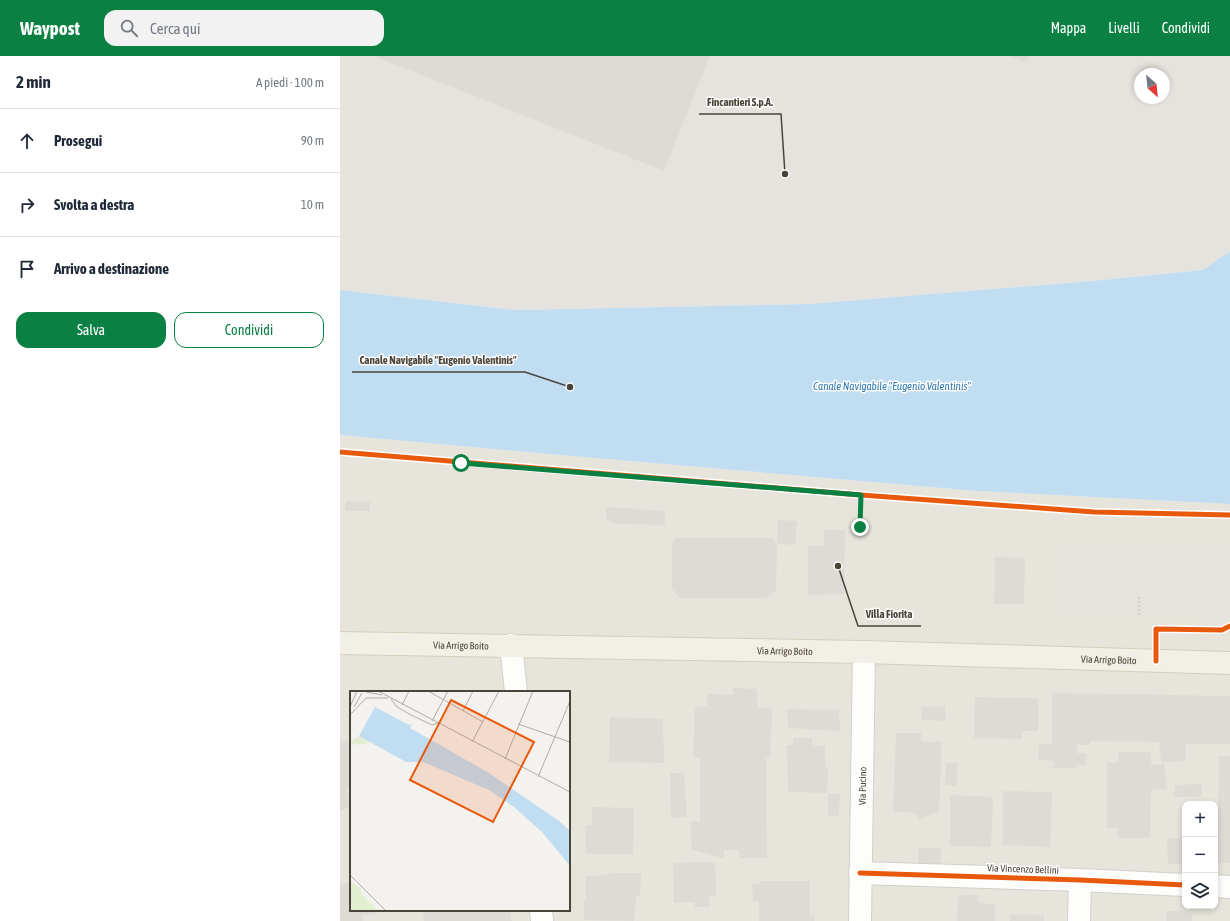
<!DOCTYPE html>
<html lang="it">
<head>
<meta charset="utf-8">
<style>
  body { margin:0; font-family:"Asap Condensed",sans-serif; background:#f2f2f3; color:#1f2937 }
  .controls { position:absolute; right:12px; bottom:12px; display:grid; overflow:hidden; border-radius:8px; box-shadow:0 2px 6px #0003 }
  .controls button { width:36px; height:36px; display:grid; place-items:center; padding:0; border:0; border-bottom:1px solid #e0e1e3; background:#fff; color:#1f2937; font:20px sans-serif }
  .compass { position:absolute; left:794px; top:12px; width:36px; height:36px; border-radius:50%; background:#fff; box-shadow:0 2px 6px #0003; rotate:153deg }
  .stop { position:absolute; width:12px; height:12px; margin:-9px; border:3px solid #0b8043; border-radius:50%; background:#fff }
  .stop.end { background:#0b8043; border-color:#fff; box-shadow:0 1px 4px #0008 }
  .list { margin:0; padding:0; list-style:none }
  h2 { display:flex; justify-content:space-between; align-items:center; height:52px; margin:0; padding:0 16px; font-size:17px }
  h2 small { font-size:13px; font-weight:400; color:#747a83 }
  .list li { display:grid; grid-template-columns:26px 1fr auto; gap:12px; align-items:center; box-sizing:border-box; height:64px; padding:0 16px; border-top:1px solid #e0e1e3 }
  .list b { display:block; font-size:15px; white-space:nowrap }
  .list em { font-size:13px; font-style:normal; color:#747a83 }
  .actions { display:flex; gap:8px; padding:12px 16px }
  .actions a { flex:1; padding:9px 0; border:1px solid #0b8043; border-radius:12px; text-align:center; font-size:14px; color:#0b8043 }
  .actions .main { background:#0b8043; color:#fff }
  .icon { flex:none; width:22px; height:22px; fill:none; stroke:currentColor; stroke-width:2; stroke-linecap:round; stroke-linejoin:round }
  .map { position:relative; flex:none; width:890px; height:865px; overflow:hidden }
  header { display:flex; align-items:center; gap:24px; box-sizing:border-box; height:56px; padding:0 20px; background:#0b8043; color:#fff }
  header strong { font-size:19px }
  nav { display:flex; gap:22px; margin-inline-start:auto; font-size:14px }
  .search { width:280px; height:36px; background:#f2f2f3; display:flex; align-items:center; gap:10px; box-sizing:border-box; padding:0 14px; border-radius:12px; color:#747a83; font-size:15px }
  main { display:flex }
  aside { flex:1; background:#fff }
  .map>svg:first-child { display:block }
</style>
</head>
<body>
<header>
<strong>Waypost</strong>
<div class="search"><svg class="icon" aria-label="search" viewBox="0 0 24 24"><circle cx="10" cy="10" r="6"/><path d="M15 15l6 6"/></svg>Cerca qui</div>
<nav><a>Mappa</a><a>Livelli</a><a>Condividi</a></nav>
</header>
<main>
<aside>
<h2>2 min<small>A piedi · 100 m</small></h2>
<ul class="list">
<li><svg class="icon" aria-label="ahead" viewBox="0 0 24 24"><path d="M12 20V5M6 11l6-6 6 6"/></svg><div><b>Prosegui</b></div><em>90 m</em></li>
<li><svg class="icon" aria-label="right" viewBox="0 0 24 24"><path d="M7 20v-9h11M14 6l5 5-5 5"/></svg><div><b>Svolta a destra</b></div><em>10 m</em></li>
<li><svg class="icon" aria-label="arrive" viewBox="0 0 24 24"><path d="M6 21V4h12l-3 4 3 4H6"/></svg><div><b>Arrivo a destinazione</b></div></li>
</ul>
<div class="actions"><a class="main">Salva</a><a>Condividi</a></div>
</aside>
<div class="map">
<svg width="890" height="865" viewBox="0 0 890 865">
  <rect width="100%" height="100%" fill="#f4f2ee"/>
  <!-- residential -->
  <path fill="#e7e4dc" fill-rule="evenodd" d="M0 379 243 401 637 435 890 448V865H0ZM11 636H229V854H11ZM845 748H875V850H845Z"/>
  <!-- industrial -->
  <path fill="#e6e2de" fill-rule="evenodd" d="M0 0H890V195L863 214 752 225 469 248 175 254 0 234ZM800 18H824V42H800Z"/>
  <!-- parking -->
  <path fill="#e6e3df" d="M717 487 890 492V543H889L888 562 716 557Z"/>
  <!-- water -->
  <path fill="#c0ddf1" d="M890 195V448L637 435 243 401 0 379V234L175 254 469 248 752 225 863 214Z"/>
  <!-- building -->
  <path fill="#dedbd6" d="M34 0H370L324 115Z
    M670 0H689L686 6Z
    M6 445 30 446V455H5Z
    M266 451 325 455V469L278 468 266 463Z
    M438 464 457 465 455 489 437 488Z
    M484 474H505L504 538 468 539V490H484Z
    M336 482H433L437 487 436 534 426 542H340L332 533V488Z
    M655 501 685 502 684 548H654Z
    M393 632 417 633 418 652 432 651 430 702H426L427 802H399V794H384V802L352 794 350 766H360V702L353 701 355 651 367 650V638L393 639Z
    M712 637 890 640V688H846V705L821 706 819 686 750 685V689H737V697L746 698V710L737 709V712H713L714 705 698 704 699 688 712 689Z
    M635 641 698 642V675H682V683L634 682Z
    M605 650 606 665 582 664 581 651Z
    M447 653 499 654 500 675 448 672Z
    M270 661 323 663 324 707 269 706Z
    M556 677H581L582 686H602L599 756 579 763 575 757 553 755Z
    M453 682H472V689L485 690V711H488L487 737 448 736 447 689H453Z
    M8 683 11 699V731L7 732 11 751 0 754V685Z
    M778 696H811V709L824 708 827 733 811 734 810 782H778L777 772H767V706H778Z
    M879 700H890V807H877Z
    M606 707H617V730L605 729Z
    M330 717H344L347 761 331 762Z
    M862 728V741H834L835 729Z
    M663 735 712 736 710 791 663 789Z
    M488 738H500L499 760H488Z
    M610 739 653 741 651 791 610 790Z
    M252 751 294 752 293 798H246V770L252 769Z
    M827 782H845V814H841V808H828Z
    M578 792H601V808L578 807Z
    M375 806 376 840H370L369 851H355L354 846 334 847 333 807Z
    M269 817H301L300 840 296 841 294 865 244 864V843H246V820L268 819Z
    M420 825H470V859H474V865H419V846L413 845 412 828 420 827Z
    M11 826V854H35V858L22 859 23 865H0V828Z
    M618 839H639L638 847 655 848V865H617Z
    M83 854H170L172 865H84Z
    M826 855H843V857L852 858V865H826Z
    M670 858 704 859V865H670Z"/>
  <g fill="none" stroke-linecap="round" stroke-linejoin="round">
    <defs>
      <g id="street">
        <path d="M171 589 176 636"/>
        <path d="M520 817 740 824 845 829"/>
        <path d="M875 830 890 831"/>
        <path d="M201 854 202 865"/>
        <path id="s1" d="M520 865 524 596"/>
        <path d="M739 865 740 824"/>
      </g>
      <g id="primary">
        <path id="s2" d="M0 587 524 596 890 607"/>
      </g>
    </defs>
    <!-- street casing -->
    <use href="#street" stroke="#d2d0cb" stroke-width="24"/>
    <!-- primary casing -->
    <use href="#primary" stroke="#d6cebb" stroke-width="24"/>
    <!-- path -->
    <path stroke="#d3d2cc" stroke-width="2.5" stroke-dasharray="2 2" stroke-linecap="butt" d="M0 396 521 439 754 456 890 459
      M520 471 521 439
      M799 559V539
      M816 579V573L882 574 890 570"/>
    <!-- street -->
    <use href="#street" stroke="#fdfdfc" stroke-width="22"/>
    <!-- primary -->
    <use href="#primary" stroke="#f2efe6" stroke-width="22"/>
    <defs>
      <path id="cycleway" d="M0 396 521 439 754 456 890 459
        M816 605V573L882 574 890 570
        M520 817 740 824 845 829"/>
    </defs>
    <!-- cycleway casing -->
    <use href="#cycleway" stroke="#fff" stroke-width="8"/>
    <!-- cycleway -->
    <use href="#cycleway" stroke="#e8590c" stroke-width="5"/>
  </g>
  <g fill="none" stroke-linecap="round" stroke-linejoin="round">
    <!-- route -->
    <path stroke="#0b8043" stroke-width="5" d="M121 407 521 439 520 471"/>
  </g>
  <g text-anchor="middle" dominant-baseline="central" stroke-width="3" stroke-linejoin="round" paint-order="stroke">
    <!-- street labels -->
    <g font-size="10" fill="#4b4439" stroke="#fff">
      <text stroke="none"><textPath href="#s2" startOffset="121">Via Arrigo Boito</textPath></text>
      <text stroke="none"><textPath href="#s2" startOffset="445">Via Arrigo Boito</textPath></text>
      <text stroke="none"><textPath href="#s2" startOffset="769">Via Arrigo Boito</textPath></text>
      <text stroke="none"><textPath href="#s1" startOffset="135">Via Pucino</textPath></text>
      <text transform="translate(683 813) rotate(2)">Via Vincenzo Bellini</text>
    </g>
    <!-- water labels -->
    <g font-size="11" font-style="italic" fill="#2e7ab2" stroke="#fff">
      <text x="552" y="330">Canale Navigabile "Eugenio Valentinis"</text>
    </g>
  </g>
  <!-- overview -->
  <g transform="translate(10 635)">
    <rect width="220" height="220" fill="#f4f2ee"/>
    <path d="M9 45 20 52 0 54V51ZM0 191 10 197 12 204 29 220H0Z" fill="#e1eecf"/>
    <path d="M25 16 59 34 62 33 60 37 139 82 209 130 220 140V175L192 141 164 116 139 99 73 71H56L9 45Z" fill="#c0ddf1"/>
    <path fill="none" stroke="#b0aca6" stroke-width="1" d="M28 0 220 101M78 0 133 31M16 1 32 4M41 8 46 15 59 23 82 34 88 32M52 14 59 0M0 16 7 0M4 16 12 2M113 20 123 0M0 24 16 7H38M82 30 98 0M168 33 220 51M122 51 149 0M155 68 183 0M188 86 220 10M0 184 36 220"/>
    <path fill="#e8590c" fill-opacity="0.15" stroke="#e8590c" stroke-width="2" d="M101 9 184 51 143 131 60 89Z"/>
    <rect width="220" height="220" fill="none" stroke="#4b4439" stroke-width="2"/>
  </g>
  <!-- callouts -->
  <path fill="none" stroke="#4b4439" stroke-width="1.5" d="M445 118L441 58H359M230 331L185 316H12M498 510L518 570H581"/>
  <g fill="#4b4439" stroke="#fff" stroke-width="1.5">
    <circle cx="445" cy="118" r="4"/>
    <circle cx="230" cy="331" r="4"/>
    <circle cx="498" cy="510" r="4"/>
  </g>
  <g font-size="11" text-anchor="middle" font-weight="bold" fill="#4b4439" stroke="#fff" stroke-width="3" stroke-linejoin="round" paint-order="stroke">
    <text x="400" y="50">Fincantieri S.p.A.</text>
    <text x="98" y="308">Canale Navigabile "Eugenio Valentinis"</text>
    <text x="549" y="562">Villa Fiorita</text>
  </g>
</svg>
<div class="controls">
<button>+</button>
<button>−</button>
<button><svg class="icon" aria-label="layers" viewBox="0 0 24 24"><path d="M12 4l9 5-9 5-9-5zM3 14l9 5 9-5"/></svg></button>
</div>
<svg class="compass" viewBox="-18 -18 36 36"><path d="M0-13l5 13h-10z" fill="#e53935"/><path d="M0 13l5-13h-10z" fill="#747a83"/></svg>
<div class="stop" style="left:121px;top:407px"></div>
<div class="stop end" style="left:520px;top:471px"></div>
</div>
</main>
</body>
</html>
